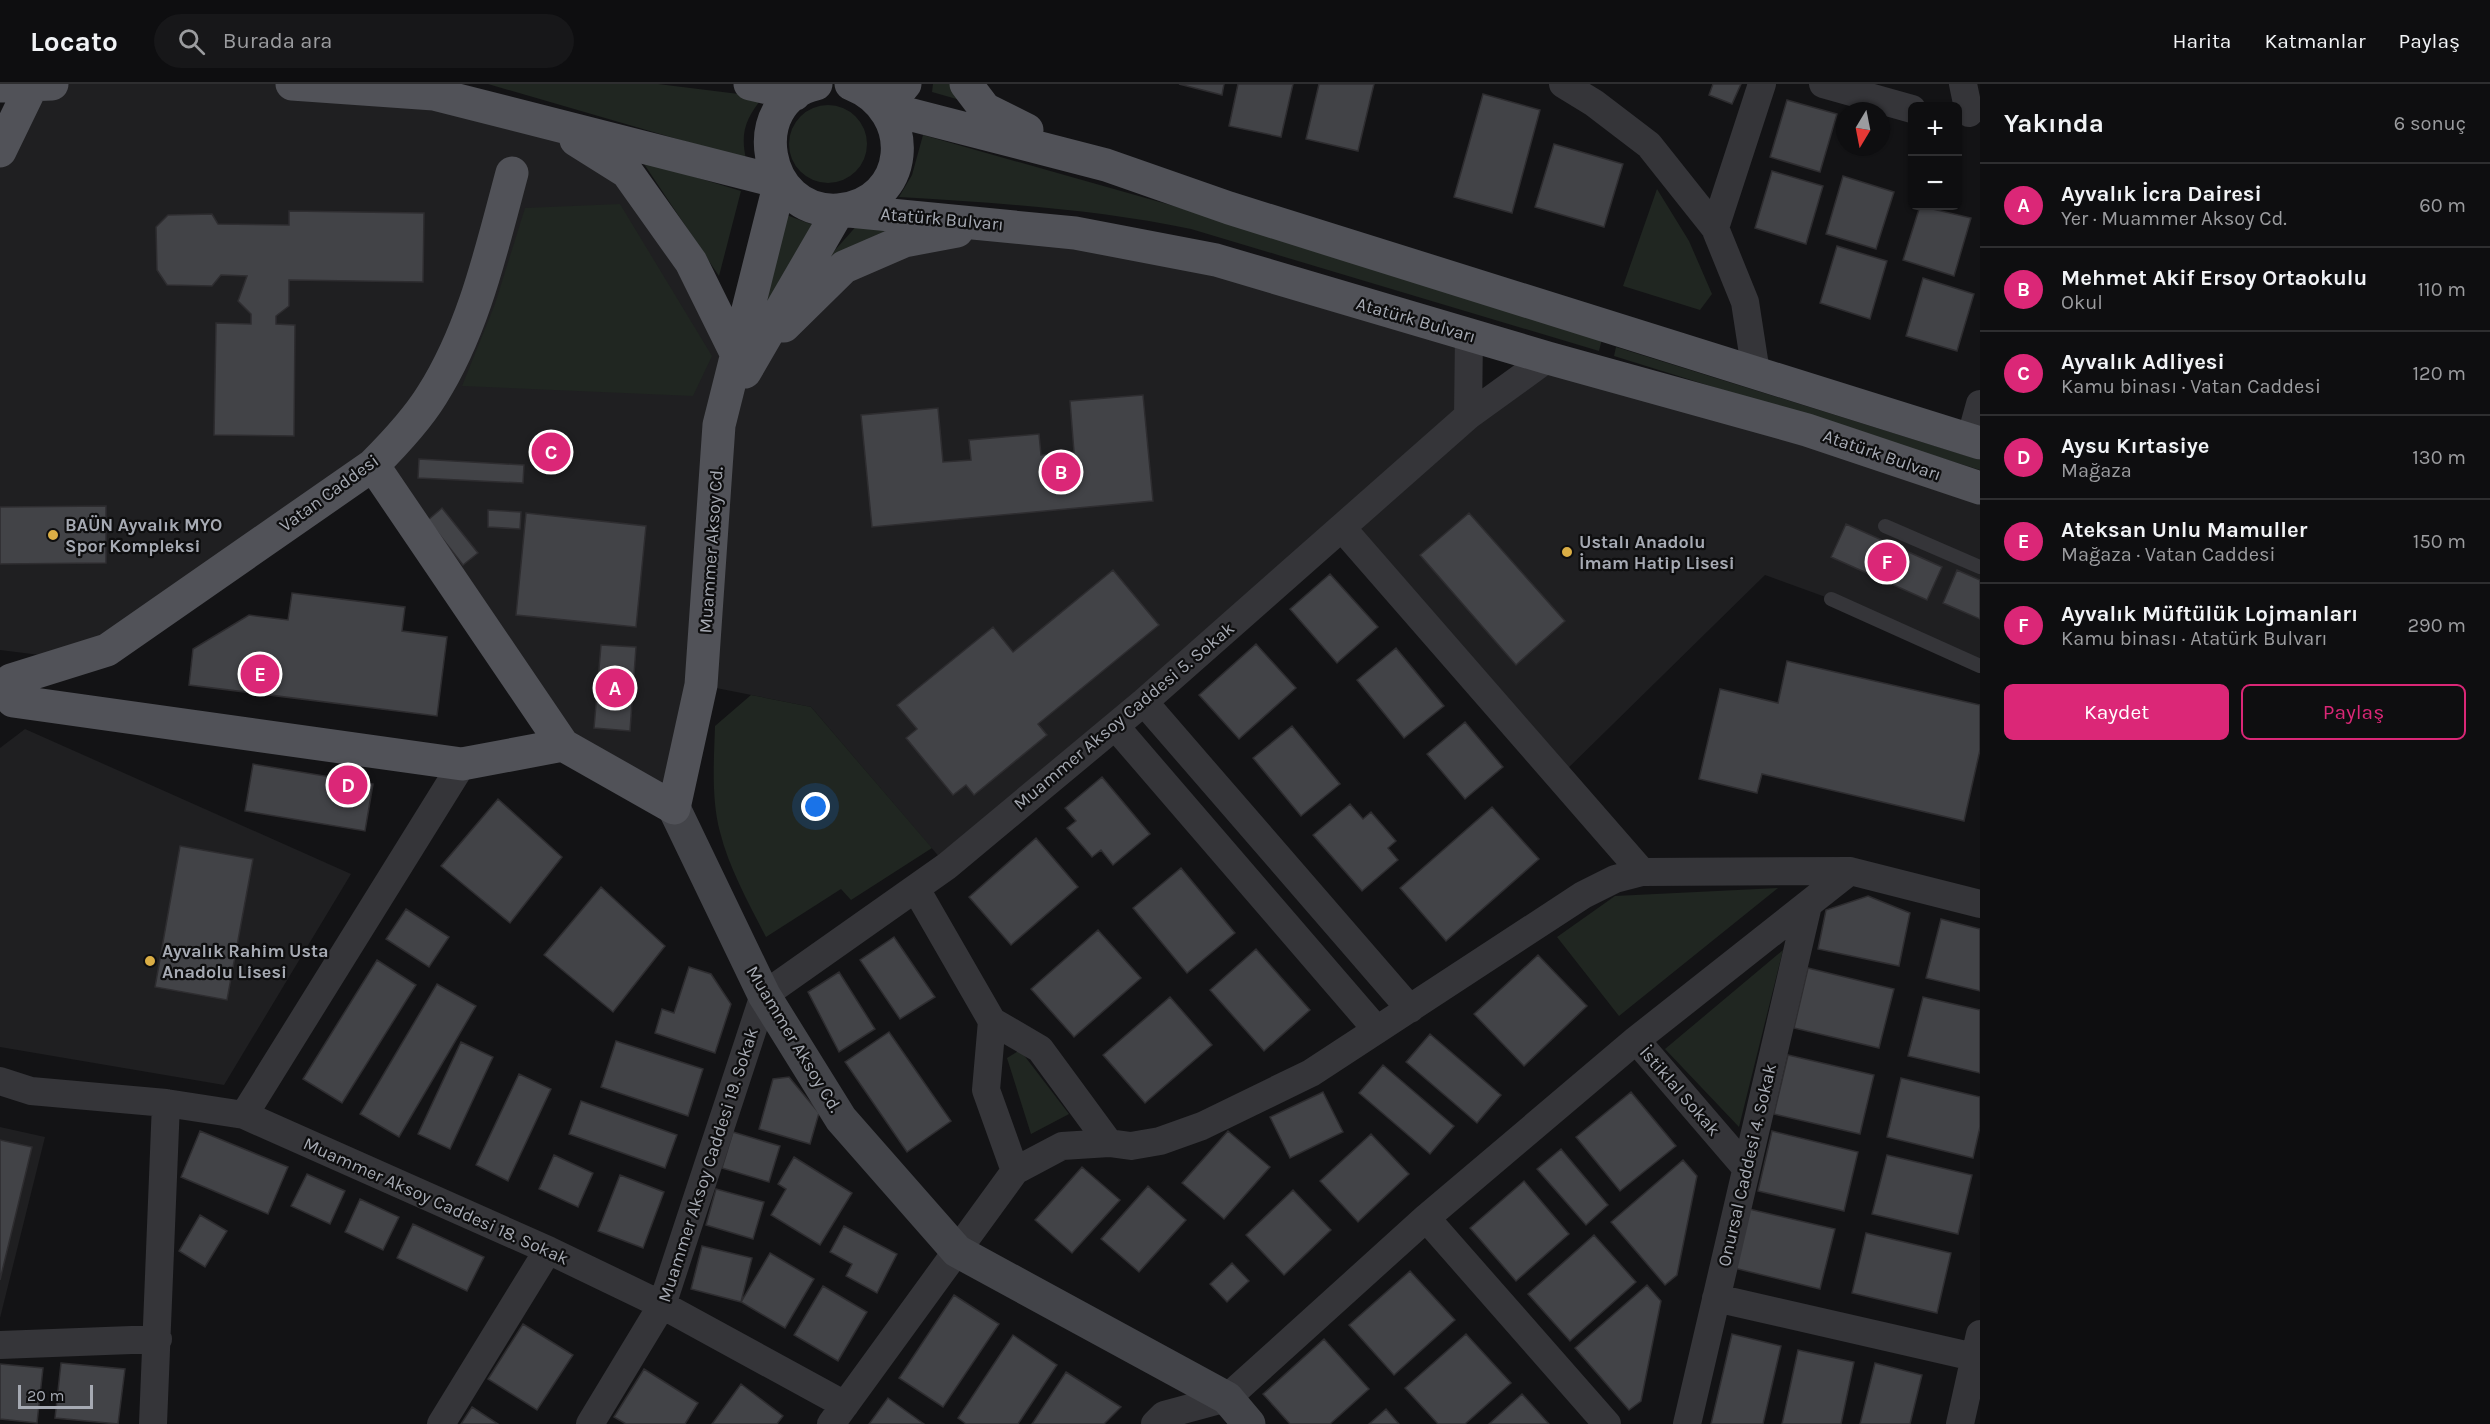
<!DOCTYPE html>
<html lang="tr">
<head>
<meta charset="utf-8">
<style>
  body { margin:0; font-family:Karla,sans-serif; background:#171719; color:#f1f3f6 }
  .controls { position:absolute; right:18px; top:18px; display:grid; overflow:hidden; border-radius:9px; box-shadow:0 2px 4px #0004 }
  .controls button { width:54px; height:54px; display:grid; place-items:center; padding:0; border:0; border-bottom:2px solid #2e2e30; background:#0e0e10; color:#f1f3f6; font:30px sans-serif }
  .compass { position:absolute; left:1836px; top:18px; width:54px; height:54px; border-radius:50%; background:#0e0e10; box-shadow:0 2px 4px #0004; rotate:190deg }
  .scale { position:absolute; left:18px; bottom:15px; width:75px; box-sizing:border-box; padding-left:6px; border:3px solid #a6aab3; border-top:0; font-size:16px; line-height:21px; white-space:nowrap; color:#a6aab3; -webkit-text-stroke:4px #0e0e0f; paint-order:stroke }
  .you { position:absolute; left:816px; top:723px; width:21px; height:21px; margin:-15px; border:4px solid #fff; border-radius:50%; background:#1a73e8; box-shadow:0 0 0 9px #1a73e833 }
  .badge { display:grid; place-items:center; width:39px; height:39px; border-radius:50%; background:#db2777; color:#fff; font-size:20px; font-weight:700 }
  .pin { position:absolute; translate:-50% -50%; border:3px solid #fff; box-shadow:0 2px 6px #0006 }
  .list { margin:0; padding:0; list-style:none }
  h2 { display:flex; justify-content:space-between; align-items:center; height:78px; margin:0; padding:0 24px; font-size:26px }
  h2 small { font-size:20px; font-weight:400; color:#9b9c9f }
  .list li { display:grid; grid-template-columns:39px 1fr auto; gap:18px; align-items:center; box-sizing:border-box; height:84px; padding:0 24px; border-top:2px solid #2e2e30 }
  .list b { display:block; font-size:22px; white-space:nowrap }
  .list p { margin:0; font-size:20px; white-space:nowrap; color:#9b9c9f }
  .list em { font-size:20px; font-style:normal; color:#9b9c9f }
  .actions { display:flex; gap:12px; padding:18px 24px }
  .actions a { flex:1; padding:14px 0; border:2px solid #db2777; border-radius:9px; text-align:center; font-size:21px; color:#db2777 }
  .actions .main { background:#db2777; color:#fff }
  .icon { flex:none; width:33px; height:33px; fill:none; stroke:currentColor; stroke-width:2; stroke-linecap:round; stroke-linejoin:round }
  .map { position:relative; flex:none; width:1980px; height:1340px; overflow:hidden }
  header { display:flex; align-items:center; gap:36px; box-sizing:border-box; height:84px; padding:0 30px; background:#0e0e10; border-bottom:2px solid #2e2e30 }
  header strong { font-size:28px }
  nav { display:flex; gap:33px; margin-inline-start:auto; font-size:21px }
  .search { width:420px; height:54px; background:#171719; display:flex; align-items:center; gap:15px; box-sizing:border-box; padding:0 21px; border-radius:33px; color:#9b9c9f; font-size:22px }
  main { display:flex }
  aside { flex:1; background:#0e0e10 }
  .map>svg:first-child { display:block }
</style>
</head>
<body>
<header>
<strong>Locato</strong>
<div class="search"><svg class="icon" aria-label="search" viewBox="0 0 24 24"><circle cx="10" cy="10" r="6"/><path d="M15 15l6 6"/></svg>Burada ara</div>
<nav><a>Harita</a><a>Katmanlar</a><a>Paylaş</a></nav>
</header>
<main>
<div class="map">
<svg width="1980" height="1340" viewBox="0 0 1980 1340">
  <rect width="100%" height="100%" fill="#131315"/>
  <!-- built -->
  <path fill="#1f1f21" d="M52 0H292L522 32 627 88 753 272 844 183 997 139 1469 251 1468 331 1548 274 1980 404V582L1831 515 1765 491 1559 693 1342 445 947 782 811 623 701 601 674 724 563 661 373 381 107 566 56 573 0 566V67Z
    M25 645 351 790 224 1001 0 963V664Z
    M0 1043 45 1053 0 1234Z"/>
  <!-- green -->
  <path fill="#202621" d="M488 0H658L763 13C746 34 740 48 746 75Z
    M933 0H950L960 16 932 8Z
    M789 60a39 39 0 1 1 78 0a39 39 0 1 1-78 0Z
    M923 51 1181 124 1602 255 1599 267 1191 145C1095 125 997 119 899 113L912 91Z
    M642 77 741 107 719 192Z
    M1657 105 1689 157 1712 210 1700 226 1623 202Z
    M620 120 712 272 693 312 462 302 495 220 525 124Z
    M784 130 821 144 761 235Z
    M860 138 897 143 819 184Z
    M1616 263 1980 376V386L1614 272Z
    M751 611 811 623 932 764 851 816 841 805 766 853C749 820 729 784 720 748 711 714 714 676 715 642Z
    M1778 804 1619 932 1557 853 1615 812Z
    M1783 866 1739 1043 1665 965Z
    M1020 966 1069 1030 1031 1050 1007 974Z"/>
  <!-- building -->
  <path fill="#424347" stroke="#2e2d30" stroke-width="1.5" d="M1179 0H1224L1222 11Z
    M1238 0H1293L1281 53 1229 42Z
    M1319 0H1374L1358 67 1306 55Z
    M1713 0H1741L1732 20 1709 11Z
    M1483 10 1540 26 1512 129 1454 113Z
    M1787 16 1837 30 1820 88 1770 73Z
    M1554 60 1623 80 1604 143 1535 123Z
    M1772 87 1823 102 1806 160 1755 144Z
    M1843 92 1894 108 1876 165 1826 150Z
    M1920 122 1971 134 1954 192 1903 176Z
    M289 127 424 129 423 198 289 196V222L276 232V240L295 241 294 352 214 351 216 239 251 240V230L238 217 247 192 221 191 212 202 167 201 157 186 156 143 168 131 212 130 218 140 289 141Z
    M1837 162 1887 177 1870 235 1820 219Z
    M1923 194 1974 210 1957 267 1906 252Z
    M1143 311 1153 417 872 443 861 331 938 324 943 378 971 376 969 356 1039 350 1041 371 1074 368 1070 317Z
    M419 375 524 381 523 399 418 394Z
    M106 422V479L0 480V423Z
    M442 424 478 469 463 481 428 436Z
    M488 426 521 428 520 445 488 443Z
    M526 429 646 442 636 543 516 531Z
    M1469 429 1565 537 1516 581 1420 471Z
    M1846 440 1942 483 1927 516 1831 473Z
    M1113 486 1159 541 1038 640 1047 651 974 711 966 701 953 711 906 654 917 645 897 621 993 543 1013 568Z
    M1957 486 1980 496V535L1943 519Z
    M1330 490 1378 543 1337 579 1290 525Z
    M292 509 405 523 402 547 447 553 437 632 189 601 193 565 249 531 288 536Z
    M1256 560 1296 604 1239 655 1199 611Z
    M601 561 636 563 630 647 594 644Z
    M1396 564 1444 622 1404 654 1357 596Z
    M1787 577 1980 621V666L1964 737 1762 690 1757 709 1699 695 1720 605 1778 619Z
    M1465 638 1503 683 1465 715 1427 670Z
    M1292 642 1340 700 1301 732 1253 674Z
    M253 680 373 700 365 747 245 727Z
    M1102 693 1150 750 1113 781 1101 766 1092 773 1067 744 1076 737 1065 724Z
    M498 715 562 773 510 839 441 782Z
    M1350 720 1363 735 1371 728 1396 757 1388 764 1398 776 1362 807 1313 751Z
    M1492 723 1539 775 1446 857 1400 804Z
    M1036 754 1078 803 1011 861 969 813Z
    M180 762 253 775 227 916 155 903Z
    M1181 784 1235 849 1187 889 1133 824Z
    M601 803 665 862 613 928 544 871Z
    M1868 812 1910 829 1899 882 1818 865 1826 826Z
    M406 825 449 853 429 883 386 855Z
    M1941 835 1980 845V907L1926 894Z
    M1098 846 1141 894 1074 953 1031 905Z
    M894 853 935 913 900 935 860 876Z
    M1256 865 1310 926 1264 967 1210 906Z
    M1538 871 1587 922 1524 982 1474 930Z
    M377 876 416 901 342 1019 303 995Z
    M689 883 711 890 731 920 715 969 655 949 662 925 674 929Z
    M1808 884 1894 905 1879 964 1794 944Z
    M839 888 875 945 839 968 808 908Z
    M437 900 476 922 399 1053 360 1030Z
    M1170 913 1212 961 1145 1019 1103 971Z
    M1923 913 1980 926V989L1908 972Z
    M889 948 951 1037 907 1068 845 978Z
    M1430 950 1501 1011 1477 1039 1406 978Z
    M616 957 703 985 688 1032 601 1003Z
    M461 958 493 973 450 1065 418 1050Z
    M1788 971 1874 991 1860 1050 1774 1030Z
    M1383 981 1454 1042 1430 1070 1359 1009Z
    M519 990 551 1005 508 1097 476 1081Z
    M789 993 819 1029 810 1060 759 1045 773 995Z
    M1901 994 1980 1013V1043L1973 1074 1887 1053Z
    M1323 1008 1343 1048 1290 1074 1270 1033Z
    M1631 1008 1676 1062 1620 1107 1576 1053Z
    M581 1017 677 1051 665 1084 569 1050Z
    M200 1047 288 1083 268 1130 181 1093Z
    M1228 1047 1270 1083 1224 1135 1182 1099Z
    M1772 1047 1858 1068 1844 1127 1758 1107Z
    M733 1048 780 1062 769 1098 722 1084Z
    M1371 1050 1409 1090 1358 1138 1320 1097Z
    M0 1056 32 1063 0 1196Z
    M1561 1065 1608 1121 1586 1141 1537 1085Z
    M554 1071 593 1089 578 1123 539 1105Z
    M1887 1071 1972 1091 1958 1150 1872 1130Z
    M794 1073 852 1109 820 1161 771 1131 786 1105 778 1100Z
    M1683 1076 1697 1092 1677 1191 1665 1201 1611 1138Z
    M1082 1083 1120 1116 1072 1169 1035 1136Z
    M307 1090 345 1107 330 1140 291 1122Z
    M620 1091 664 1108 643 1164 598 1147Z
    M1524 1097 1569 1150 1516 1197 1470 1144Z
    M1148 1102 1186 1136 1139 1188 1101 1155Z
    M716 1105 764 1118 753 1155 706 1141Z
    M1293 1106 1331 1146 1284 1191 1246 1151Z
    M360 1115 399 1133 383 1166 345 1148Z
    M1749 1125 1835 1145 1820 1205 1734 1184Z
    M200 1131 227 1147 205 1183 179 1167Z
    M413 1140 484 1173 467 1207 397 1174Z
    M844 1142 897 1170 877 1209 846 1192 852 1180 830 1168Z
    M1866 1149 1951 1169 1937 1229 1852 1209Z
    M1594 1151 1636 1198 1570 1257 1528 1210Z
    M702 1162 752 1174 741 1218 691 1205Z
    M770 1169 814 1195 785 1244 741 1218Z
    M1232 1179 1249 1197 1227 1218 1210 1200Z
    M1410 1187 1455 1236 1394 1291 1349 1241Z
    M1647 1201 1661 1217 1641 1317 1629 1326 1575 1264Z
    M823 1202 867 1228 838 1277 794 1251Z
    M954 1211 999 1240 943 1323 899 1294Z
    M523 1240 573 1271 537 1326 488 1295Z
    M1466 1250 1511 1299 1465 1340H1438L1405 1304Z
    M1732 1250 1781 1262 1763 1340H1711Z
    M1013 1251 1057 1281 1018 1340H966L958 1334Z
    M1324 1255 1369 1305 1330 1340H1290L1263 1310Z
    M1798 1266 1854 1278 1841 1340H1782Z
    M61 1279 125 1285 118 1340 55 1334Z
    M1875 1279 1922 1291 1910 1340H1860Z
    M0 1280 43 1284 37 1339 0 1335Z
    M644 1285 698 1319 685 1340H626L614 1333Z
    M1066 1288 1121 1323 1104 1340H1032Z
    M741 1300 783 1332 777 1340H712Z
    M1522 1310 1549 1340H1489Z
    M888 1314 924 1340H869Z
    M472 1323 498 1340H461Z
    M1386 1325 1399 1340H1369Z"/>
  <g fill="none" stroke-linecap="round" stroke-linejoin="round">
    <!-- lane -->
    <path stroke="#353539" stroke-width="14" d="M1885 442 1980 483
      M1831 515 1980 582"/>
    <!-- street -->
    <path stroke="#353539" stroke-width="28" d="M1563 0 1594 19 1649 61 1715 144 1745 218 1756 289
      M1823 0 1912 25
      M1963 0 1969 29
      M1715 144 1762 0
      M1469 251 1468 332 1548 274
      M1970 356 1980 320
      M1342 444 1642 788
      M1144 618 1410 925
      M1115 642 1377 946
      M916 805 992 937 1040 965 1109 1059
      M992 937 986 1006 1015 1087
      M1636 956 1746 1084
      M0 997 31 1007 166 1019 244 1031 548 1166 662 1221 845 1321
      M244 1031 462 680
      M1426 1134 1607 1340
      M1716 1214 1974 1273 1980 1279
      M0 1261 158 1255
      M153 1340 166 1019
      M441 1340 548 1166
      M590 1340 662 1221 764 911 947 782 1144 618 1468 332
      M831 1340 1015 1087 1062 1062 1109 1059 1131 1062 1160 1057 1202 1042 1311 989 1583 811 1615 795 1642 788 1850 787
      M1155 1340 1164 1331 1227 1314 1426 1134 1636 956 1850 787 1980 820
      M1687 1340 1808 821
      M1960 1340 1980 1250"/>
    <!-- secondary -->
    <path stroke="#434449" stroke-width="33" d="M674 724 764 911 841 1035 957 1167 1227 1314 1249 1340"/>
    <!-- primary -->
    <path stroke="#515258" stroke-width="33" d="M292 0 434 10 780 98 719 341 701 601 674 724 563 661 373 381
      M750 0 795 10 803 0
      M816 0C743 17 763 131 838 126 910 120 919 27 851 0
      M905 0 885 24 1106 81 1229 124 1980 359
      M966 0 985 25 1027 46
      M0 2 52 0
      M576 56 627 88 691 178 737 271
      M0 67 32 1
      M784 242 844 183 904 157 957 147
      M745 288 839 126 1075 149 1216 176 1548 274 1807 346 1980 404
      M11 596 107 566 373 381C394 360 416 337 432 311 474 245 492 163 512 89
      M13 617 462 680 563 661"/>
  </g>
  <!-- markers -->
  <g fill="#dbae45" stroke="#0e0e0f" stroke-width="2">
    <circle cx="53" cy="451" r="6"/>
    <circle cx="1567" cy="468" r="6"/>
    <circle cx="150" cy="877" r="6"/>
  </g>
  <g text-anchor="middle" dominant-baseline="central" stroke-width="4.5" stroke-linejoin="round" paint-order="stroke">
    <!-- street labels -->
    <g font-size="18" fill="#a6aab3" stroke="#0e0e0f">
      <text transform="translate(942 135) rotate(5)">Atatürk Bulvarı</text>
      <text transform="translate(1416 236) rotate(16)">Atatürk Bulvarı</text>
      <text transform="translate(1882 371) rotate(19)">Atatürk Bulvarı</text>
      <text transform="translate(329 409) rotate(-36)">Vatan Caddesi</text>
      <text transform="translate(711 466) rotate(-86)">Muammer Aksoy Cd.</text>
      <text transform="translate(1124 632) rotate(-40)">Muammer Aksoy Caddesi 5. Sokak</text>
      <text transform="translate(794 955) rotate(59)">Muammer Aksoy Cd.</text>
      <text transform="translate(1680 1007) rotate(49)">İstiklal Sokak</text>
      <text transform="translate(708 1081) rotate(-72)">Muammer Aksoy Caddesi 19. Sokak</text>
      <text transform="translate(1747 1081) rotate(-77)">Onursal Caddesi 4. Sokak</text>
      <text transform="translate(436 1117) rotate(24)">Muammer Aksoy Caddesi 18. Sokak</text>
    </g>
    <!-- poi labels -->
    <g font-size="18" font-weight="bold" fill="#a6aab3" stroke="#0e0e0f" text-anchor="start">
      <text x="65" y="441">BAÜN Ayvalık MYO<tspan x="65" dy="21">Spor Kompleksi</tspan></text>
      <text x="1579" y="458">Ustalı Anadolu<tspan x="1579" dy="21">İmam Hatip Lisesi</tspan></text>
      <text x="162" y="867">Ayvalık Rahim Usta<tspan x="162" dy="21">Anadolu Lisesi</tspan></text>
    </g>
  </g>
</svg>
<div class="controls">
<button>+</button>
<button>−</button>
</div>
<svg class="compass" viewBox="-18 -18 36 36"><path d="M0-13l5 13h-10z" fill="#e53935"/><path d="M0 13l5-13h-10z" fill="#9b9c9f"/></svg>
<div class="scale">20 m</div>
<div class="you"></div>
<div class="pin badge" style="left:615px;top:604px">A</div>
<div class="pin badge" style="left:1061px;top:388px">B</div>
<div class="pin badge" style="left:551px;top:368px">C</div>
<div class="pin badge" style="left:348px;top:701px">D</div>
<div class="pin badge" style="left:260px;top:590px">E</div>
<div class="pin badge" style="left:1887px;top:478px">F</div>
</div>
<aside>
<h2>Yakında<small>6 sonuç</small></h2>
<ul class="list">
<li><span class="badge">A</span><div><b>Ayvalık İcra Dairesi</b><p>Yer · Muammer Aksoy Cd.</p></div><em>60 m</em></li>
<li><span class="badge">B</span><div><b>Mehmet Akif Ersoy Ortaokulu</b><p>Okul</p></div><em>110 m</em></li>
<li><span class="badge">C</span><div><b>Ayvalık Adliyesi</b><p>Kamu binası · Vatan Caddesi</p></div><em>120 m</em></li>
<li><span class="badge">D</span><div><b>Aysu Kırtasiye</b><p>Mağaza</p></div><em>130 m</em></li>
<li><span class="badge">E</span><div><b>Ateksan Unlu Mamuller</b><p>Mağaza · Vatan Caddesi</p></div><em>150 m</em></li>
<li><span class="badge">F</span><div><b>Ayvalık Müftülük Lojmanları</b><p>Kamu binası · Atatürk Bulvarı</p></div><em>290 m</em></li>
</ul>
<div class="actions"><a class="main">Kaydet</a><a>Paylaş</a></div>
</aside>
</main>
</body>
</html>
